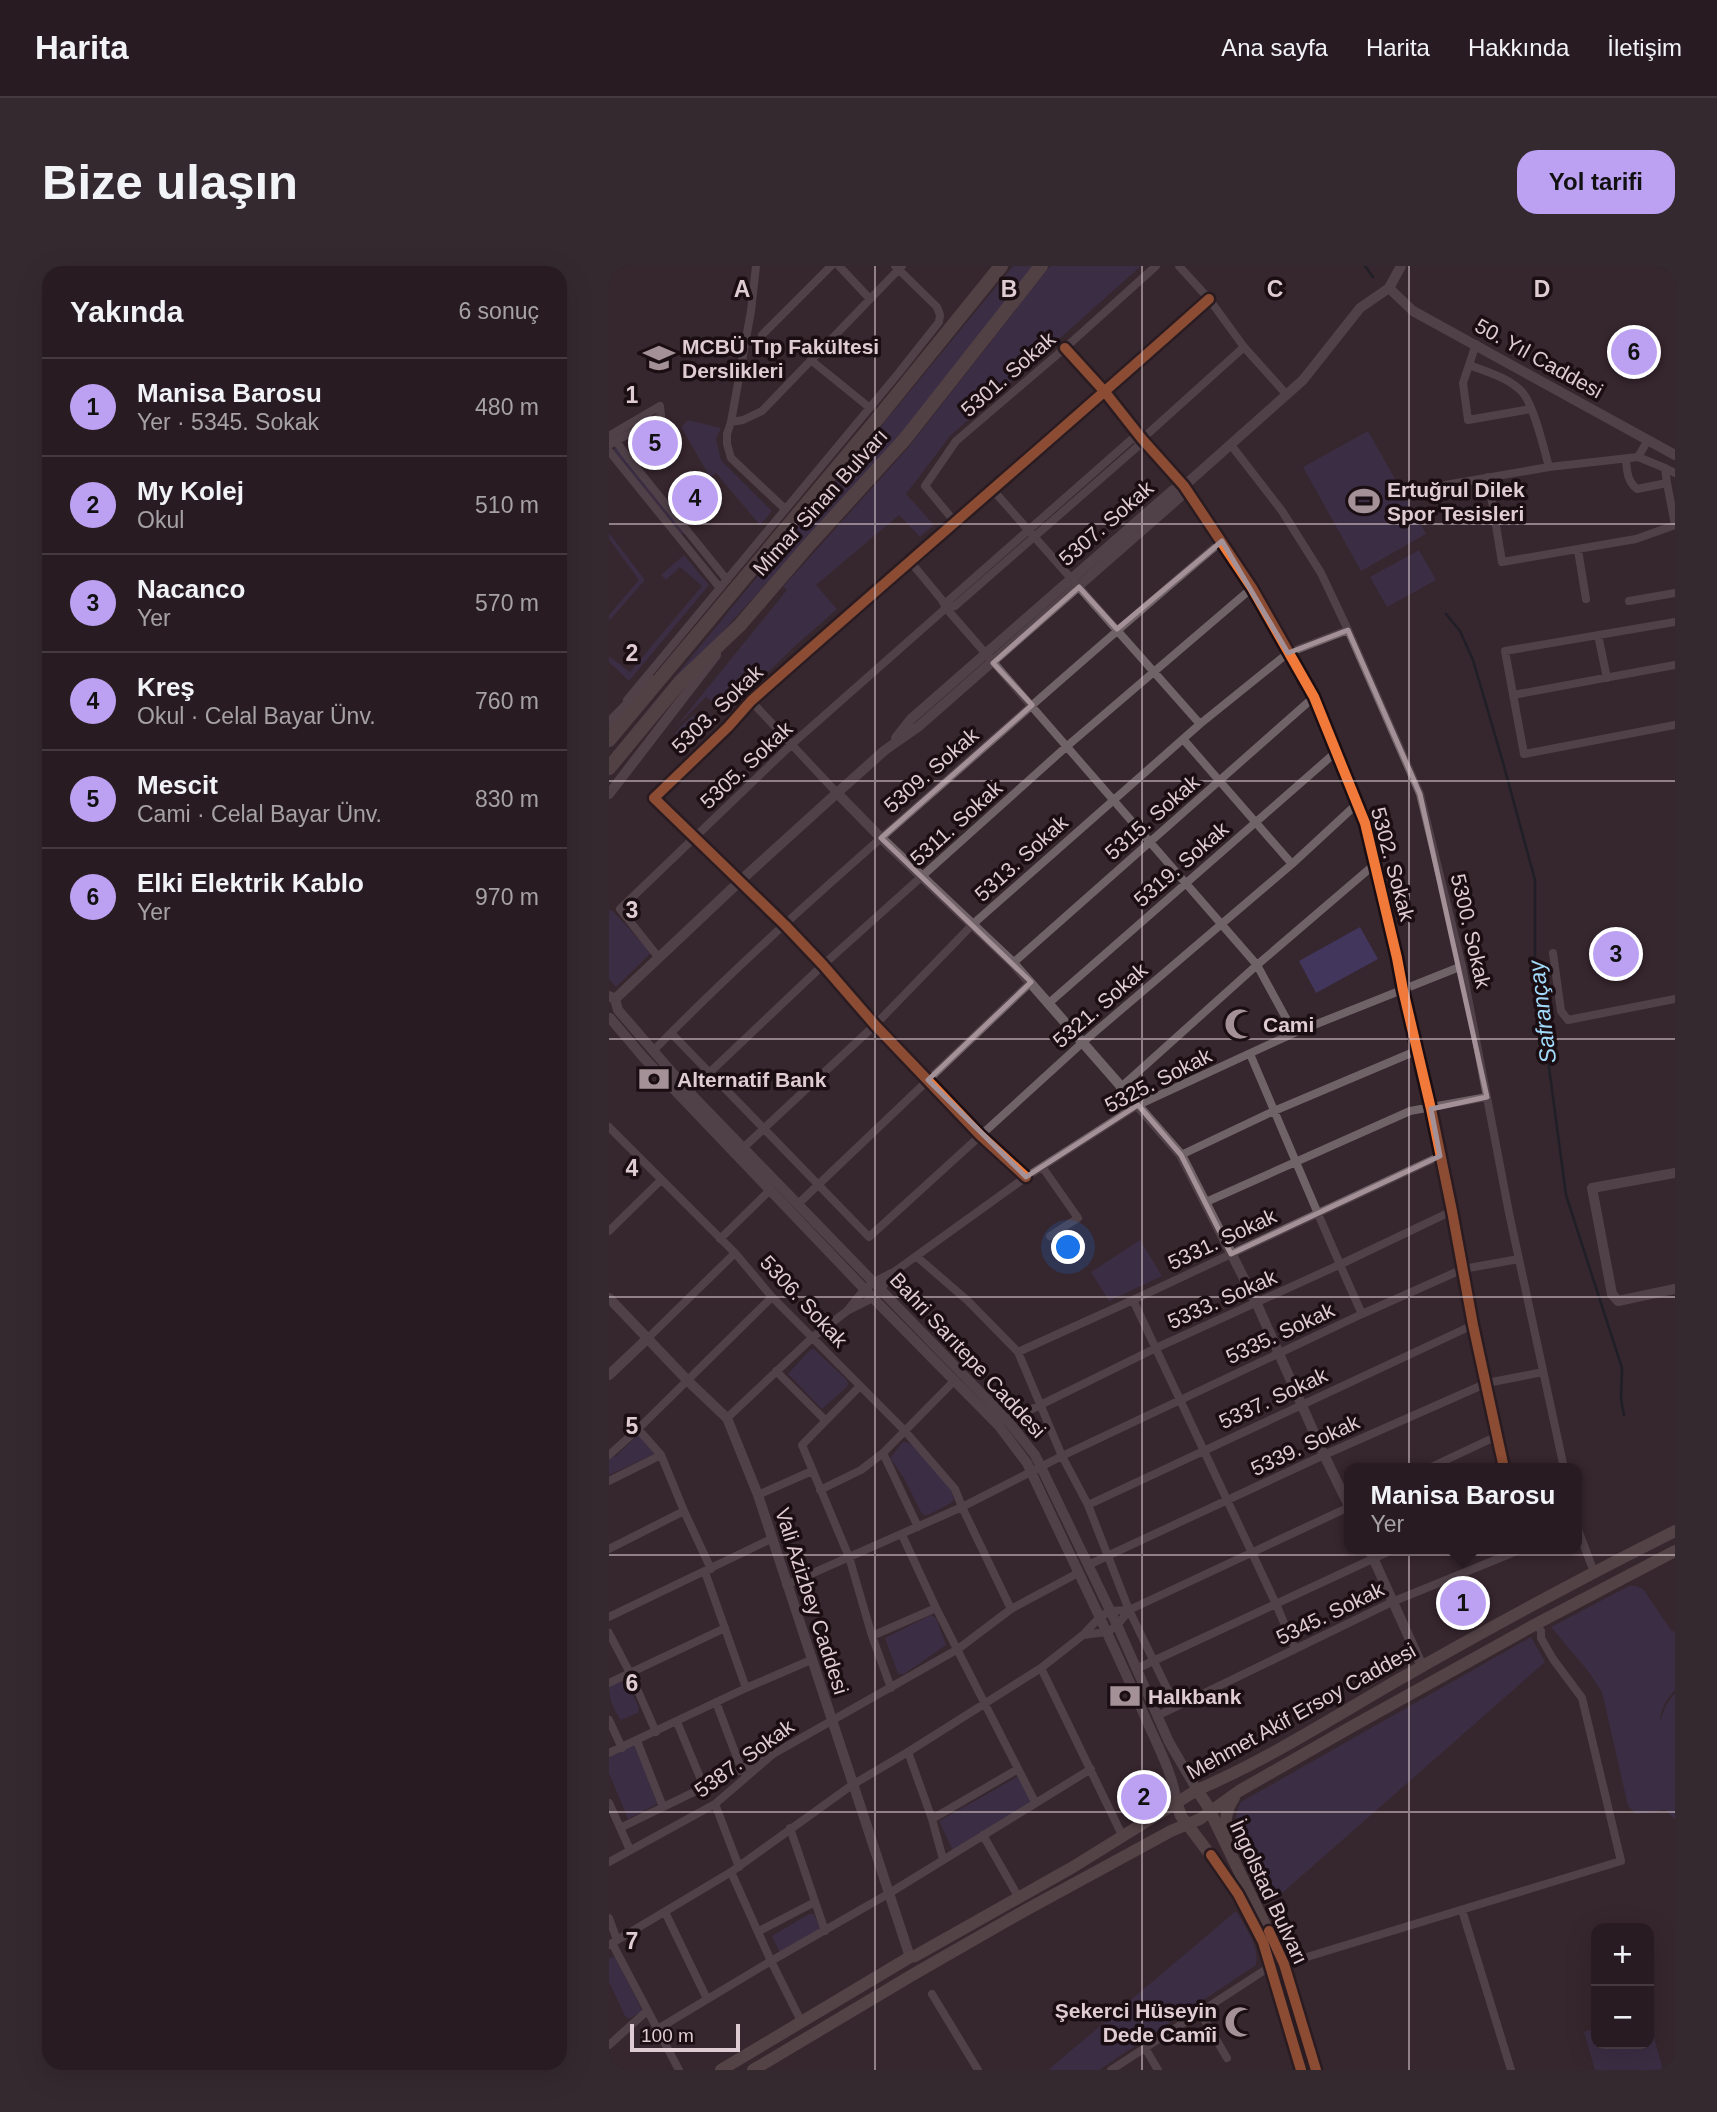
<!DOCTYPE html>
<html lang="tr">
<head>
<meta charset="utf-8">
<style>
  body { margin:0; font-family:Helvetica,sans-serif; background:#34292f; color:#f1f3f6 }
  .controls { position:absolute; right:21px; bottom:21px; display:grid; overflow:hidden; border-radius:14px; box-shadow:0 7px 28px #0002 }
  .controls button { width:63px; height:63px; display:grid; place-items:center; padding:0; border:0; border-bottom:2px solid #443a40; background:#281c22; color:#f1f3f6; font:35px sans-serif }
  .scale { position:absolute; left:21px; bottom:18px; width:110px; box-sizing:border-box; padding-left:7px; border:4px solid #dfcbd2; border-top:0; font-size:19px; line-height:24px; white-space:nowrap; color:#dfcbd2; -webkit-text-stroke:5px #1b0e13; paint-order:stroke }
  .you { position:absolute; left:460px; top:982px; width:24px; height:24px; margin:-18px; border:5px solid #fff; border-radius:50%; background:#1a73e8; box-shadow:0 0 0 10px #1a73e833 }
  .badge { display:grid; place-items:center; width:46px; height:46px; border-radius:50%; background:#bca0f2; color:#111; font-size:23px; font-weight:700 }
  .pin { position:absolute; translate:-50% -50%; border:4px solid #fff; box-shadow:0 2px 7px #0006 }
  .popup { position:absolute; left:735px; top:1197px; width:238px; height:91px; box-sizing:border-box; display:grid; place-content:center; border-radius:14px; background:#281c22; filter:drop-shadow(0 2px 5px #0005); font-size:23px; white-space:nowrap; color:#a5a1a5 }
  .popup b { font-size:26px; color:#f1f3f6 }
  .popup::after { content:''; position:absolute; left:50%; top:100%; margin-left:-14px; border:14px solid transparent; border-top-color:#281c22 }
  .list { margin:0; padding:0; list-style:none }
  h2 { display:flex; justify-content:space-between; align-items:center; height:91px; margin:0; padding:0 28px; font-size:30px }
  h2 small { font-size:23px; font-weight:400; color:#a5a1a5 }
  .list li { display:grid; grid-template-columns:46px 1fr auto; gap:21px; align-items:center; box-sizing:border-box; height:98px; padding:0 28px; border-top:2px solid #443a40 }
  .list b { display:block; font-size:26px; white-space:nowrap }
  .list p { margin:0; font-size:23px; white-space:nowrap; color:#a5a1a5 }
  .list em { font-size:23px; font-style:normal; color:#a5a1a5 }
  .map { position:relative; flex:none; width:1066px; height:1804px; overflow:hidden; border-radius:21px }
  header { display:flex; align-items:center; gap:42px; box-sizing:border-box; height:98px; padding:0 35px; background:#281c22; border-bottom:2px solid #443a40 }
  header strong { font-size:33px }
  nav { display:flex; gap:38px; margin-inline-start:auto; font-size:24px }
  .intro { display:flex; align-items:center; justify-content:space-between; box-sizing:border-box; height:168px; padding:0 42px }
  h1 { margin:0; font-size:49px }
  .button { padding:18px 32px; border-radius:21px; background:#bca0f2; color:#111; font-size:24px; font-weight:700 }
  main { display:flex; gap:42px; padding:0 42px }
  aside { flex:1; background:#281c22; border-radius:21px; box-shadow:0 7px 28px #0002 }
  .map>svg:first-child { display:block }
</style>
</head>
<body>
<header>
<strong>Harita</strong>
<nav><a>Ana sayfa</a><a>Harita</a><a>Hakkında</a><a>İletişim</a></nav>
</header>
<div class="intro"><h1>Bize ulaşın</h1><a class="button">Yol tarifi</a></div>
<main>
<aside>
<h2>Yakında<small>6 sonuç</small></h2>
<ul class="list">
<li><span class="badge">1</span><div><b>Manisa Barosu</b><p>Yer · 5345. Sokak</p></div><em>480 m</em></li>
<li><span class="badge">2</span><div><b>My Kolej</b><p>Okul</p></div><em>510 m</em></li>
<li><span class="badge">3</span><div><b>Nacanco</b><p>Yer</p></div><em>570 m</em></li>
<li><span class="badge">4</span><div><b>Kreş</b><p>Okul · Celal Bayar Ünv.</p></div><em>760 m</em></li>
<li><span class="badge">5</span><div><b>Mescit</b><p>Cami · Celal Bayar Ünv.</p></div><em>830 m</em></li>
<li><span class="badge">6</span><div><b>Elki Elektrik Kablo</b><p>Yer</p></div><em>970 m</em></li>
</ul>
</aside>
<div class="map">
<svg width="1066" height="1804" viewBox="0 0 1066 1804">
  <rect width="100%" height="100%" fill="#36262d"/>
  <!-- green -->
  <path fill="#42365d" d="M404 0H424L292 169 0 491Z
    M441 0H532L341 170 297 228 325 259 311 271 290 249 207 319 228 343 186 380 118 446 97 431 66 462 178 324 174 321 298 183Z
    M79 154 112 162 107 173 112 194 163 245 151 259 107 207 101 211 72 161Z
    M759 165 817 268 752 305 694 201Z
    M6 181H7L77 268 72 267 5 185Z
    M0 267 36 314 0 355V349L30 314 0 273Z
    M810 284 827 314 778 341 761 311Z
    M75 289 100 319 20 415 0 396V390L21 406 93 320 71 301 57 314 52 309Z
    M96 445 109 456 73 490 61 479C66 464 81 448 96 445Z
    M0 644 4 645 42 687 7 721 0 713Z
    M751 661 769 693 707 727 690 695Z
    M531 974 553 1010 500 1035 482 1006Z
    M205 1083 238 1114 239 1118 238 1121 213 1143 179 1108 201 1084Z
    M30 1168 46 1186 45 1188 0 1209V1193L7 1190Z
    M294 1176 300 1177C317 1193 341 1210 345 1234L342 1237 319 1249H315L312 1246 295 1212 281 1192Z
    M1020 1320H1027L1034 1323 1062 1364 1066 1366V1424C1057 1433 1052 1443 1051 1455L1057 1439 1066 1427V1553L1056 1544 1027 1548 1019 1540 993 1426 979 1405 942 1361Z
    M322 1349 327 1352 337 1379 295 1408H289L276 1372Z
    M922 1371 936 1396 663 1636C649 1610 614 1565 632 1536Z
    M12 1415 19 1418 30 1442 29 1447 12 1454C5 1445 0 1433 0 1421Z
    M26 1477 48 1538 19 1553 0 1507V1489Z
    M410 1510 424 1534 344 1585 330 1555Z
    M627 1645C636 1661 651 1680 647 1699L490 1804H439Z
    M200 1648H205L212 1663 176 1685H170L163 1670Z
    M6 1691 32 1742V1746L20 1753 16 1750 0 1716V1692Z
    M1040 1754 1054 1804H986L975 1766 987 1762V1778H1040Z"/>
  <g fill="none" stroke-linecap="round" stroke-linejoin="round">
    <!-- stream -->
    <path stroke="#051721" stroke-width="2.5" d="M756 0 764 11
      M837 348 851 365 864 394 893 493 926 614V696L957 929 1013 1102 1012 1133 1015 1149"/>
    <!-- minor -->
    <path stroke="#706368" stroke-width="8" d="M147 0 142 45 122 156 118 168V178L122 192 176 243
      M230 0 261 33
      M570 0 600 33 635 81 678 129
      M153 69 222 0
      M867 78 860 99C878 106 901 112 914 127 925 140 935 183 940 201
      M456 82 496 126 533 173 575 220 643 322 705 431 756 557 788 692 794 724 822 843 843 945 864 1059 895 1202
      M203 95 261 142
      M860 99 854 117 859 154 922 143
      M122 156 134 154 153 145 293 0
      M3 169 17 189 118 314
      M0 170 51 140 52 150 0 179
      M622 179 673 245 712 307 739 364 811 528 853 700 900 947 955 1202
      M0 185 111 322
      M1029 191 1039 174
      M1017 193C1018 205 1018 215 1028 223L1058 217 1056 202
      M879 211 893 296 1027 273 1066 259
      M1058 217 1066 259
      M836 219 940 201 1029 191 1056 202 1066 207
      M383 223 591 458
      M345 255 316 220 347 175 456 82 547 0
      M969 284 977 333
      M300 294 333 334 337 342 648 699 685 767
      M1020 335 1066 327
      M337 342 346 340 528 181 533 173 635 81
      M1066 356 896 385 915 488 1066 459
      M989 369 998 412
      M904 429 1066 399
      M18 434 288 109 330 56 331 49 328 41 286 0
      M142 435 228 527
      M574 473 683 598
      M944 687 952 745 959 754 1066 733
      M50 692 11 643 183 478 337 342 339 335 523 173H533
      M404 697 705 431
      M440 737 727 486
      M62 767 260 971 473 777 683 598 749 537
      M45 784C135 692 232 607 329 522 423 439 517 356 613 275
      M641 788C678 874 714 962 753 1048
      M511 822 648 699 766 598
      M80 826 214 699 457 481 643 322
      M0 861 126 987 163 1031 296 1165 346 1223 353 1241 402 1343
      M134 882 266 759 364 658 591 458 679 387 739 364
      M572 889 665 845 807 785
      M434 902 469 952 441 970
      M417 911 371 869 266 759 214 699 176 659 45 532 119 461 142 435C294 300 449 168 600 33
      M597 936 801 845 878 831
      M189 938 422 716
      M0 965 52 914
      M111 973 161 924
      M307 990 359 1035 409 1086 453 1190 479 1239 520 1344 567 1441
      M524 1034 667 1338 686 1383
      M238 1045C256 1022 258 1018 285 1006L417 911 529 839 685 767 853 700
      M39 1072 126 987
      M409 1086 524 1034 831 890
      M167 1105 216 1154
      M251 1120 193 1179 240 1291 263 1370 282 1422
      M118 1152 204 1071 238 1045 264 1032 284 1008
      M399 1155 547 1082 730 999 843 945
      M29 1163 52 1189 75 1245 102 1303
      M274 1187 309 1261
      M0 1189 29 1163 163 1031
      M820 1202 888 1170
      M0 1215 52 1189
      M211 1224 252 1204 274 1187 346 1114
      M149 1229 203 1205
      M479 1239 864 1059
      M968 1261 985 1306
      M293 1269 327 1342 426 1536
      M0 1283 75 1245
      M479 1299 715 1189 878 1117 934 1106
      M96 1306 137 1422
      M177 1319 353 1241 453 1190 753 1048 854 1003 910 993
      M0 1351 162 1273
      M0 1367 21 1407 47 1466
      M474 1369C501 1366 504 1367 520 1344
      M263 1370 327 1342
      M432 1402 514 1571
      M527 1403 785 1283
      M0 1417 116 1362
      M107 1436 133 1505
      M548 1450 783 1336 913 1283
      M0 1454 13 1482
      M68 1456 95 1521
      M28 1475 54 1541
      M299 1486 323 1553 334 1593
      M0 1487 137 1422 202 1394
      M0 1537 21 1584
      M106 1538 130 1601
      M323 1553 409 1503
      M11 1562 155 1492
      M181 1562 216 1665
      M374 1569 410 1632
      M0 1596 106 1538 164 1488 349 1383 402 1343 469 1307
      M122 1606 162 1695 193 1757
      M853 1644 902 1804
      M56 1646 98 1733
      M0 1652 8 1674
      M150 1665 206 1636
      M3 1677 70 1804
      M0 1679 122 1606 243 1519 299 1486 432 1402 474 1369 491 1351 501 1345 520 1344 740 1241
      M675 1698 1012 1595 973 1432 944 1393 932 1372V1365L927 1358
      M323 1728 369 1804
      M591 1746 618 1792
      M47 1764 162 1695 279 1628 482 1503
      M0 1779 38 1745
      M536 1782 549 1804
      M502 1804 662 1700"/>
    <!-- tertiary -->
    <path stroke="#706368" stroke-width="10" d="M780 22 804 45 1066 189
      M287 472 302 453 564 224 575 220 694 114 751 42 780 22 792 0
      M228 527 272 572 404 697 572 889 647 1036 715 1189 740 1240
      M6 733 130 616 228 527 276 484 309 461 571 231 575 220
      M1066 907 983 922 1003 1028 1009 1035 1066 1023
      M0 1032 78 1114 118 1152 149 1229 301 1691
      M0 1109 39 1072
      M760 1283 813 1400"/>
    <!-- secondary -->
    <path stroke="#706368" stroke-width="10" d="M0 457 42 414
      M0 528 107 389
      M0 730 6 733 9 744 80 826 399 1155 426 1189 432 1201 509 1361 560 1476 588 1524
      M1 752 35 792 264 1032 390 1160 418 1197C457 1282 499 1365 536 1451 546 1474 566 1512 567 1536"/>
    <!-- primary -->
    <path stroke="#756464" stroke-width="12" d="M588 1524 598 1539 675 1698 707 1804
      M567 1536 572 1550 618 1611 654 1676 692 1804
      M619 1574C615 1560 616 1544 625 1532
      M112 1804 301 1691 306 1690 464 1601 588 1524C658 1494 723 1452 789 1414 880 1362 972 1312 1066 1265
      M144 1804 305 1708 415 1645 562 1565 591 1553 630 1525 742 1461 927 1358 1066 1285"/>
    <!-- trunk -->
    <path stroke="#746261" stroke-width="14" d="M0 474 265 157 392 0
      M0 502 72 415 131 359 198 281 296 173 432 0"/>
    <defs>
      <path id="cycleway" d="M456 82 496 126 533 173 575 220 643 322 705 431 756 557 788 692 794 724 822 843 843 945 864 1059 895 1202
        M417 911 371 869 266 759 214 699 176 659 45 532 119 461 142 435C294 300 449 168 600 33
        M602 1589 629 1628 654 1676 692 1804
        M660 1665 675 1698 707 1804"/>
    </defs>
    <!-- cycleway casing -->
    <use href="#cycleway" stroke="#1b0e13" stroke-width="15"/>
    <!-- cycleway -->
    <use href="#cycleway" stroke="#f17a3a" stroke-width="10"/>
  </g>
  <!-- marked area -->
  <path d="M0 0H1066V1804H0ZM613 275 679 387 739 364 811 528 878 831 822 843 831 890 622 988 572 889 529 839 417 911 319 814 422 716 272 572 423 439 384 397 470 321 508 363Z" fill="#36262d" fill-opacity=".55" fill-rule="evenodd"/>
  <path fill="none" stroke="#a49198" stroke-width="5" stroke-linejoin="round" d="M613 275 679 387 739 364 811 528 878 831 822 843 831 890 622 988 572 889 529 839 417 911 319 814 422 716 272 572 423 439 384 397 470 321 508 363Z"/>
  <!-- grid -->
  <path fill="none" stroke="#dfcbd2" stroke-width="2" stroke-opacity="0.55" d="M266 0V1804M533 0V1804M800 0V1804M0 258H1066M0 515H1066M0 773H1066M0 1031H1066M0 1289H1066M0 1546H1066"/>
  <!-- icons -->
  <defs>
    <symbol id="university-bare" viewBox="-9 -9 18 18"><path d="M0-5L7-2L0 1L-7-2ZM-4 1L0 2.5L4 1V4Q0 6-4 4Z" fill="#a49198" stroke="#1b0e13" stroke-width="2.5" paint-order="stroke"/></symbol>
    <symbol id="stadium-bare" viewBox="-9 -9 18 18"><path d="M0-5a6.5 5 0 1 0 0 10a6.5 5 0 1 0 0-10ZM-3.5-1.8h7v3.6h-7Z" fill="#a49198" stroke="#1b0e13" stroke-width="2.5" paint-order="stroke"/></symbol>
    <symbol id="mosque-bare" viewBox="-9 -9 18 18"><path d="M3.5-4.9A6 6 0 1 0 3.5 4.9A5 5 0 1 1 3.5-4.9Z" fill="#a49198" stroke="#1b0e13" stroke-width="2.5" paint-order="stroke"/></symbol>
    <symbol id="bank-bare" viewBox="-9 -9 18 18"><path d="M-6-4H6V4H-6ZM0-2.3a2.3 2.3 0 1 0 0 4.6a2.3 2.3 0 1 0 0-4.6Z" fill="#a49198" stroke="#1b0e13" stroke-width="2.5" paint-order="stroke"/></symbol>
  </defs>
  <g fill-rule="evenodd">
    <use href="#university-bare" x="28" y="70" width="44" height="44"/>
    <use href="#stadium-bare" x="733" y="213" width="44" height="44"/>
    <use href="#mosque-bare" x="609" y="736" width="44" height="44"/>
    <use href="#bank-bare" x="23" y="791" width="44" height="44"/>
    <use href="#bank-bare" x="494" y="1408" width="44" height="44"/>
    <use href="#mosque-bare" x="609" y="1734" width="44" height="44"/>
  </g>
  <g text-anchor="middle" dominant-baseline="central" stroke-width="7" stroke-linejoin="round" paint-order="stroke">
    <!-- poi labels -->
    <g font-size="21" font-weight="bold" fill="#dfcbd2" stroke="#1b0e13" text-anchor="start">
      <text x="73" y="80">MCBÜ Tıp Fakültesi<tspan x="73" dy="24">Derslikleri</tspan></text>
      <text x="778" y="223">Ertuğrul Dilek<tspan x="778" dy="24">Spor Tesisleri</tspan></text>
      <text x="654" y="758">Cami</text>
      <text x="68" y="813">Alternatif Bank</text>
      <text x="539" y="1430">Halkbank</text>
      <text x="608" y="1744" text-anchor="end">Şekerci Hüseyin<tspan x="608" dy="24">Dede Camîi</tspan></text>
    </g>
    <!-- street labels -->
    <g font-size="21" fill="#dfcbd2" stroke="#1b0e13">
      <text transform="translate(930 92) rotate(29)">50. Yıl Caddesi</text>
      <text transform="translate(399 108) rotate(-41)">5301. Sokak</text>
      <text transform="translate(211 236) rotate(-48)">Mimar Sinan Bulvarı</text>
      <text transform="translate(497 257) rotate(-41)">5307. Sokak</text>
      <text transform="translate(108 443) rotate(-44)">5303. Sokak</text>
      <text transform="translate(137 499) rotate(-43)">5305. Sokak</text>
      <text transform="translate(322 504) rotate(-41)">5309. Sokak</text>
      <text transform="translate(543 551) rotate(-41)">5315. Sokak</text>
      <text transform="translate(347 557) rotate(-42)">5311. Sokak</text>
      <text transform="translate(412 592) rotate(-42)">5313. Sokak</text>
      <text transform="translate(572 598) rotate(-41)">5319. Sokak</text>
      <text transform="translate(784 598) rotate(75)">5302. Sokak</text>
      <text transform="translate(862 665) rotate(77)">5300. Sokak</text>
      <text transform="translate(491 739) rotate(-41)">5321. Sokak</text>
      <text transform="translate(549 814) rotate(-27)">5325. Sokak</text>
      <text transform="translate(613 973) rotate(-25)">5331. Sokak</text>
      <text transform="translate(613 1033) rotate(-24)">5333. Sokak</text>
      <text transform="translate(195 1035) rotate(47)">5306. Sokak</text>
      <text transform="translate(671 1067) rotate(-25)">5335. Sokak</text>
      <text transform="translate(359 1089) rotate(47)">Bahri Sarıtepe Caddesi</text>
      <text transform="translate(664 1132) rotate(-25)">5337. Sokak</text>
      <text transform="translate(696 1179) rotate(-25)">5339. Sokak</text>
      <text transform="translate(203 1335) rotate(72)">Vali Azizbey Caddesi</text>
      <text transform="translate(721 1347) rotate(-26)">5345. Sokak</text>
      <text transform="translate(692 1445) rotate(-29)">Mehmet Akif Ersoy Caddesi</text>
      <text transform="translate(135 1492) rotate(-36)">5387. Sokak</text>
      <text transform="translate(660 1626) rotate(65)">İngolstad Bulvarı</text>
    </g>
    <!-- water labels -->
    <g font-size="23" font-style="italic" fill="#a1dafb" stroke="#1b0e13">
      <text transform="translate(933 746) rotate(-97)">Safrançay</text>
    </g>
  </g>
  <g font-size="23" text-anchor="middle" font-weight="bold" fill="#dfcbd2" stroke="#1b0e13" stroke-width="7" stroke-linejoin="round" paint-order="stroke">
    <text x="133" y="31">A</text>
    <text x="400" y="31">B</text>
    <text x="666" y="31">C</text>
    <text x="933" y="31">D</text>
    <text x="23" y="137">1</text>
    <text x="23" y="395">2</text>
    <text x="23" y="652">3</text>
    <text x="23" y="910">4</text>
    <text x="23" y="1168">5</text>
    <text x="23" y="1425">6</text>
    <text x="23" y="1683">7</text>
  </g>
</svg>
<div class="controls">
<button>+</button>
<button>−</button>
</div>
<div class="scale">100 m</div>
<div class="you"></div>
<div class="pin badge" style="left:854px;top:1337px">1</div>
<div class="popup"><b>Manisa Barosu</b>Yer</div>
<div class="pin badge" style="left:535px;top:1531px">2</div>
<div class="pin badge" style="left:1007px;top:688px">3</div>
<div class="pin badge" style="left:86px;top:232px">4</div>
<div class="pin badge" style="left:46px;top:177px">5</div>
<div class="pin badge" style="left:1025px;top:86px">6</div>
</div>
</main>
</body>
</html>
